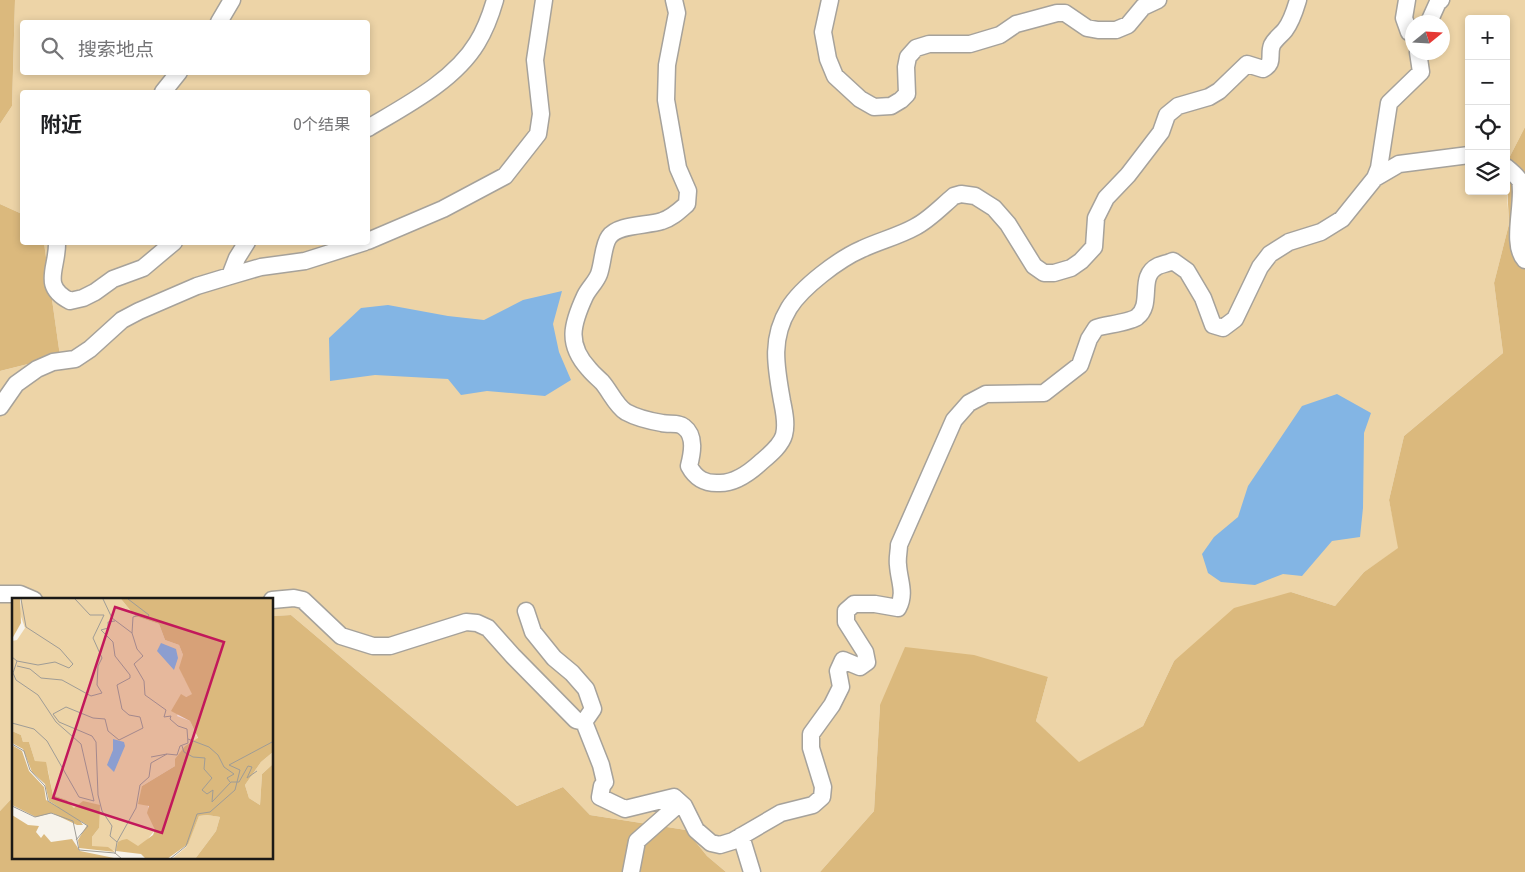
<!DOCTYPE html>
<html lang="zh">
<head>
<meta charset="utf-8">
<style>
  body { margin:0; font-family:"Fira Sans","Noto Sans SC",sans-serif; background:#f6f6f6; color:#202124 }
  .controls { position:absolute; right:15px; top:15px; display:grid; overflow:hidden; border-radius:5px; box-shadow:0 2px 8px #0003 }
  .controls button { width:45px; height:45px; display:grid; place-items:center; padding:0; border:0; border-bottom:1px solid #e0e0e0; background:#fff; color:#202124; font:25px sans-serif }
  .compass { position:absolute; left:1405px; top:15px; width:45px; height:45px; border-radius:50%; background:#fff; box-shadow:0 2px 8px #0003; rotate:72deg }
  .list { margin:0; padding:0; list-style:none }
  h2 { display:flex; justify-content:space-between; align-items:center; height:65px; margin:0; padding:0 20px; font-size:21px }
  h2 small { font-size:16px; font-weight:400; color:#757577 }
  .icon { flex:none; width:28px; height:28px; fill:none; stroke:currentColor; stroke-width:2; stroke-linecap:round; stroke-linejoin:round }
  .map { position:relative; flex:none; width:1525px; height:872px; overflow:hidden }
  .search { position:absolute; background:#fff; box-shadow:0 2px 8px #0003; left:20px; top:20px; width:350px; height:55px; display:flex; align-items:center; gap:12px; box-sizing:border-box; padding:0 18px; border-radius:5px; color:#757577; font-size:19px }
  .panel { position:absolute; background:#fff; box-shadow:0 2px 8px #0003; left:20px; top:90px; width:350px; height:155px; border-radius:5px }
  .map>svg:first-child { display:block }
</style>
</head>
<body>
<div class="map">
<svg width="1525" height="872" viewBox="0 0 1525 872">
  <rect width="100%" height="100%" fill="#f7f3eb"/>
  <!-- green -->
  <path fill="#edd4a7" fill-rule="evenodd" d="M15 0H1525V127L1506 164V19H1469V191H1506V181L1509 224 1494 283 1503 353 1404 436 1389 500 1399 548 1364 572 1335 606 1291 592 1174 661 1143 726 1079 763 1036 721 1048 677 880 705 874 811 820 872H726L707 856 686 830 590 815 563 787 517 806 291 615 273 616 272 600H14V796L0 811V371L60 356 44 243 368 242V92H22V214L0 204V124L12 106ZM22 22H368V72H22ZM1412 22H1442V52H1412Z"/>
  <!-- forest -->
  <path fill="#dbb97d" d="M0 0H15L12 106 0 124Z
    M1525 127V872H820L874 811 880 705 905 647 974 655 1048 677 1036 721 1079 762 1143 726 1174 661 1234 608 1291 592 1335 606 1364 572 1398 548 1389 500 1404 436 1503 353 1494 283 1509 224 1506 164Z
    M0 204 22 214V242L44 243 60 356 0 371Z
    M291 615 517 806 563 787 590 815 686 830 707 856 726 872H0V811L14 796V858H272L273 616Z"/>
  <!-- water -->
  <path fill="#83b5e4" d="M562 291 553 324 559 352 571 380 545 396 487 391 461 395 448 379 375 375 330 381 329 338 361 308 388 305 448 316 484 320 523 300Z
    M1337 394 1371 413 1364 433 1363 508 1360 537 1332 541 1302 576 1283 574 1255 585 1221 582 1208 573 1202 554 1214 537 1238 517 1248 486 1302 406Z"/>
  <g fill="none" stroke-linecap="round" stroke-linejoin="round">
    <defs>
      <path id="minor" d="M674 0 677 13 667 65 666 100 678 168 688 191 687 204C679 211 672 218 662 221 647 226 618 224 609 237 603 245 603 263 599 274 596 282 589 288 585 296 572 324 566 344 589 369 593 374 598 378 602 382 610 391 616 406 626 412 637 418 650 421 662 423 669 425 678 422 684 427 696 436 692 454 689 466 696 479 705 484 720 483 734 483 749 473 760 463 768 456 781 446 784 435 787 424 784 411 782 401 776 367 770 339 789 308 802 287 839 259 862 249 879 241 899 236 915 227 929 220 942 206 954 196L961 194 975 196 994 208 1008 224 1034 266 1044 273H1054L1071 268 1081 261 1094 247 1096 218 1106 198 1128 175 1161 132 1167 115 1178 106 1209 97 1219 91 1247 64 1263 69C1275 63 1268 55 1272 45 1275 39 1281 35 1285 30 1292 21 1295 10 1298 0
        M830 0 823 32 828 59 835 76 860 99 874 107 891 106 901 100 907 94 906 67 908 57 916 48 929 44H970L1000 35 1016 24 1057 13H1065L1087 28 1098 30H1116L1128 25 1143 7 1158 0
        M1407 0 1404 18 1409 32 1412 33
        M219 22 232 0
        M1429 22 1438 2 1441 0
        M163 92 179 72
        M368 128C405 106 454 81 477 43 485 30 491 14 495 0
        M1506 167C1511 171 1517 176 1520 181 1525 202 1510 244 1525 260
        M1375 178 1399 164 1469 155
        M368 241 443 209 505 176 538 134 541 114 535 60 544 0
        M57 242C58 268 40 286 70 301L83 298 95 292 113 279 143 268 174 242
        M230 276 237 258 247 242
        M0 407 16 384 37 369 53 362 75 359 90 349 122 320 139 311 197 286 230 276 261 267 305 261 365 242
        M0 594H20L34 600
        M272 600 294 598 303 600 341 636 373 646H390L466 622 477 623 488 628 513 656 576 720 584 722 593 709 586 689 572 673 554 658 533 632 526 611
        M584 722 601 765 605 782 602 786 600 797 625 809 674 797 684 806 696 830 711 843 720 845 733 841 781 813 813 805 822 797 823 787 811 748V734L832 705 841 687 838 671 843 660 860 667 867 662 865 652 846 622V611L854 604H875L898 608C906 593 899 581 898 565 897 558 899 551 899 545L954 420 969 403 986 394 1044 393 1080 365 1089 339 1096 328C1105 325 1131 322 1137 317 1154 304 1137 276 1158 266 1163 264 1169 263 1173 261L1187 271 1203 298 1213 325 1223 328 1235 319 1260 267 1270 254 1289 242 1321 232 1342 219 1375 178 1379 168 1389 103 1421 72 1418 52
        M741 836 752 872
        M631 872 637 841 680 803"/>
    </defs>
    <!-- minor casing -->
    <use href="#minor" stroke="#a6a29b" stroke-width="19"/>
    <!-- minor -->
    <use href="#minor" stroke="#fff" stroke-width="16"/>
  </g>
  <!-- overview -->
  <g transform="translate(12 598)">
    <rect width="261" height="261" fill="#f7f3eb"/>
    <path d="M9 1H109L123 18 147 26 153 42 167 47 171 57 172 80 179 86 181 96 174 99 165 118 178 123 186 141 173 148 163 168 130 188 143 232 131 247 104 253 80 249V239L87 230 66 209 62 210 55 202 41 197 36 172 23 163 17 144H11L9 137 0 133V43L5 42 13 30 8 16ZM261 154V166L250 176 248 207 237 200 233 187 249 164ZM195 217 208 219 204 233 183 261H160L174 249 187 218Z" fill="#edd4a7"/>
    <path d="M0 1H8L9 25 0 41ZM109 1H261V154L249 164 233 187 237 200 248 207 250 176 261 166V261H183L204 233 208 219 195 217 187 218 176 246 155 261H134L129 256 104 253 106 244 110 242 115 241 126 248 141 237 143 232 135 215 137 208 126 206 130 188 163 168V161L173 148 186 140 178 123 159 113 169 96 174 99 180 96 167 70 171 57 167 47 153 42 147 26 123 18ZM0 133 9 137 11 144H17L23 163 34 164 41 197 55 202 62 210 71 203 88 207 87 230 80 239V248L96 249 103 254 67 250 66 242 75 227 37 203 33 186 20 174 11 151 0 145ZM0 147 10 153 17 173 32 189 34 202 66 220 71 227H65L40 215 24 219 0 207ZM0 217 16 227 27 228 24 234 29 240 32 236 39 244 60 241 68 253 107 261H0Z" fill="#dbb97d"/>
    <path d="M149 45 164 51 166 60 162 72 145 53ZM101 141 112 144 113 148 102 174 95 167 101 152Z" fill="#83b5e4"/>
    <path fill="none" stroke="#9f9c96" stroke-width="1" d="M91 1 100 20 120 35 125 51 131 58 122 66 132 83 133 97 154 112 152 119 159 118 158 121 166 128 175 131 176 145 168 148 165 157 155 156M116 1 137 17 135 20 128 17 121 19 120 35M0 59 5 63 1 75 4 82 26 97 44 124 69 146 82 203 67 199 35 143 22 131 0 125M5 63 26 67 43 64 57 70 61 66 48 51 14 29 9 1M5 68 18 71 29 80 50 82 79 98 90 95 85 87 86 68 90 60 81 40 92 17H78L63 1M176 141 197 149 206 157 212 169 222 176 215 180 218 184M0 146 12 153 18 172 33 188 36 203 76 228 64 242M170 148 172 154 181 159 193 160 192 171 200 180 190 192 195 196 201 192 200 204 219 184H227L236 168 240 169 235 180 245 173M0 208 23 219 39 215 61 223 67 252 103 255 110 261M105 244 124 210 128 187 137 179 139 165 155 156 139 159M103 256 105 244 98 238 100 228 90 213 86 197 84 144 80 138 47 124 41 116 54 109 81 120 93 121 96 133 107 142 131 130 128 119 117 117 110 111 105 87 118 80V77L103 58 101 44 89 32 96 30V24L103 23M158 261 174 248 185 216 198 214 223 192 228 172 217 167 262 143"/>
    <path fill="#c2185b" fill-opacity="0.15" stroke="#c2185b" stroke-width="2.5" d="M103 9 212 44 150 235 41 200Z"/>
    <rect width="261" height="261" fill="none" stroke="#1b1916" stroke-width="2.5"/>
  </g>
</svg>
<div class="controls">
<button>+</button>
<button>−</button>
<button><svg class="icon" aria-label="locate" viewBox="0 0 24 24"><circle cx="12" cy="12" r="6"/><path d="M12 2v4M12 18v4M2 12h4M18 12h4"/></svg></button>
<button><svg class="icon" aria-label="layers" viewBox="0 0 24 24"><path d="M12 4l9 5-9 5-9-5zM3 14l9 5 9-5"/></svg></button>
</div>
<svg class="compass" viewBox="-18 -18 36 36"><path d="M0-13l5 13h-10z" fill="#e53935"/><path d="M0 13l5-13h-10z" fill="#757577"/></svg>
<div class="search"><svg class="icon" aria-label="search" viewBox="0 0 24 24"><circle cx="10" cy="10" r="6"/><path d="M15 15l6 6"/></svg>搜索地点</div>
<section class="panel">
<h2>附近<small>0个结果</small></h2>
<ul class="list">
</ul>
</section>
</div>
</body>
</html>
